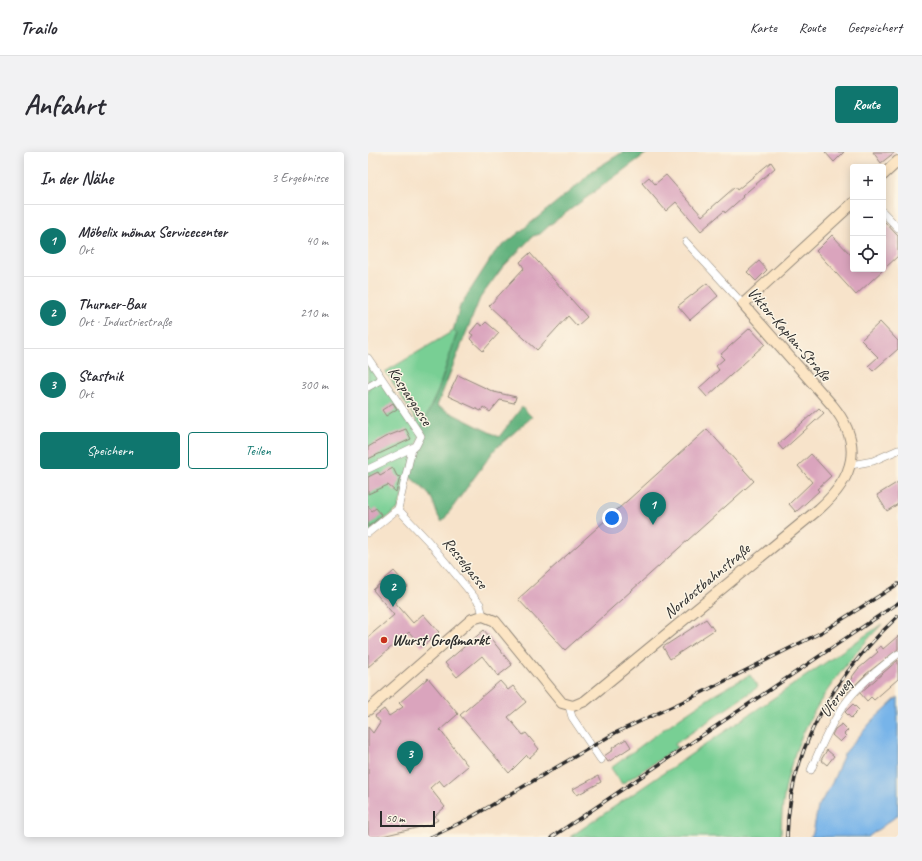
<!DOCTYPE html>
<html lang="de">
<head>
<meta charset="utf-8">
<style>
  body { margin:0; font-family:Caveat,sans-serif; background:#f2f2f3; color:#2b2b33 }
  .controls { position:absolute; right:12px; top:12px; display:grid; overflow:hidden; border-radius:4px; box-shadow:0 2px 10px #0003 }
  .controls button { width:36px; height:36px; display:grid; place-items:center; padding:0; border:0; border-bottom:1px solid #e1e1e2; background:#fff; color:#2b2b33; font:20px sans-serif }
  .scale { position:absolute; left:12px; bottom:10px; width:55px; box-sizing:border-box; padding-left:4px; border:2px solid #2b2b2b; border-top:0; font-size:11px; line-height:14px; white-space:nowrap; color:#2b2b2b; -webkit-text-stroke:3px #fcf5e5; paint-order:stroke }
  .you { position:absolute; left:244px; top:366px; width:14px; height:14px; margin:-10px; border:3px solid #fff; border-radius:50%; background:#1a73e8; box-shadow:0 0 0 6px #1a73e833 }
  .badge { display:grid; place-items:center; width:26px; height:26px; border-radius:50%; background:#0f766e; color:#fff; font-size:13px; font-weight:700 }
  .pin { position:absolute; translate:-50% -33px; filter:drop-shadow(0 1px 2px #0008) }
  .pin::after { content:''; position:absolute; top:21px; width:14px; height:12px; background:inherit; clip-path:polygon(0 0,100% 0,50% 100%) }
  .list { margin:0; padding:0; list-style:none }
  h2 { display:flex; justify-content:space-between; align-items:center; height:52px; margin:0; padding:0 16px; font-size:17px }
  h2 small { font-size:13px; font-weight:400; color:#7c7c81 }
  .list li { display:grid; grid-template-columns:26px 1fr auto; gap:12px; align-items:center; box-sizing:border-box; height:72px; padding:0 16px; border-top:1px solid #e1e1e2 }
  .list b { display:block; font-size:15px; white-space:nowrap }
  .list p { margin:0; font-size:13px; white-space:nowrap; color:#7c7c81 }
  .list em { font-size:13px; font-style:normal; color:#7c7c81 }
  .actions { display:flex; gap:8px; padding:12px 16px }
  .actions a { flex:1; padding:9px 0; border:1px solid #0f766e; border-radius:4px; text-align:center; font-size:14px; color:#0f766e }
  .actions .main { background:#0f766e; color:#fff }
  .icon { flex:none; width:22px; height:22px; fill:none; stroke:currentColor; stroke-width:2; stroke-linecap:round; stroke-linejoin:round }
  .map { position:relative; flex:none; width:530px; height:685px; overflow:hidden; border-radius:4px }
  header { display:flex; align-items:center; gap:24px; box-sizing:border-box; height:56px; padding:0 20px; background:#fff; border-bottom:1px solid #e1e1e2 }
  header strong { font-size:19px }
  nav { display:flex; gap:22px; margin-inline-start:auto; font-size:14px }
  .intro { display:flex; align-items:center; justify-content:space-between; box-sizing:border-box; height:96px; padding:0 24px }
  h1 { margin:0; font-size:28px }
  .button { padding:10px 18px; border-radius:4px; background:#0f766e; color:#fff; font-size:14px; font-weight:700 }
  main { display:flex; gap:24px; padding:0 24px }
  aside { flex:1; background:#fff; border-radius:4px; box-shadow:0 2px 10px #0003 }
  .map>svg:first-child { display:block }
</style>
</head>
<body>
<header>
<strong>Trailo</strong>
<nav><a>Karte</a><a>Route</a><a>Gespeichert</a></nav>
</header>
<div class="intro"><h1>Anfahrt</h1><a class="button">Route</a></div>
<main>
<aside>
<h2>In der Nähe<small>3 Ergebnisse</small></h2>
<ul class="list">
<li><span class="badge">1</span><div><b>Möbelix mömax Servicecenter</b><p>Ort</p></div><em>40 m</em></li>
<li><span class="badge">2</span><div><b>Thurner-Bau</b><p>Ort · Industriestraße</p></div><em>210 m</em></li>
<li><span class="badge">3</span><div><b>Stastnik</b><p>Ort</p></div><em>300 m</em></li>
</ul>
<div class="actions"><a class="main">Speichern</a><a>Teilen</a></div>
</aside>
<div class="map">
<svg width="530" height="685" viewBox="0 0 530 685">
  <rect width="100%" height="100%" fill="#fcf5e5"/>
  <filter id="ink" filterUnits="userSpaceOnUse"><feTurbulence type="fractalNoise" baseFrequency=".025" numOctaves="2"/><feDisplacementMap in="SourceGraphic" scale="8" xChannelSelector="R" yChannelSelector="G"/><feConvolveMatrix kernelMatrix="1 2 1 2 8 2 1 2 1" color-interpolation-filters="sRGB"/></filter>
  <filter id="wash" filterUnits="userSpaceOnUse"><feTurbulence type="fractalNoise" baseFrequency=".012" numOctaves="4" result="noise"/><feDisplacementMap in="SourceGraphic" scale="16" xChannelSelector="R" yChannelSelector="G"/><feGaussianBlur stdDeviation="0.9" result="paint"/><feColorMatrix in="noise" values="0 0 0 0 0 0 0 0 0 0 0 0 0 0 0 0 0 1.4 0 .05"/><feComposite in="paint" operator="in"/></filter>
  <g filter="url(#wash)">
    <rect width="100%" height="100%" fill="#f7e3ca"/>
    <!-- green -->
    <path fill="#78cf94" stroke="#527d60" d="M85 179 89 181 70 239 53 276 22 226 17 220Z
      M0 206 53 281 30 357 0 381Z
      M514 472C455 535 413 595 413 685H202Z
      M382 523 390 535 307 592 309 596 254 632 243 616C288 583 332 548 382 523Z"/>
    <!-- forest -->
    <path fill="#62b27e" stroke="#466e54" d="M255 0H280L183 72 172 82 165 84 134 116 112 146 69 254 131 285 154 255 164 265 127 297 74 370C67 362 68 353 62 344 56 336 47 329 39 323L56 286V282L53 276 70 239 89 181 85 179 92 154 127 100 212 31 224 19Z"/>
    <!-- water -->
    <path fill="#77b4e9" stroke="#51708a" d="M530 545V663L500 685H442L445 681 450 655 464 631 476 602 504 569Z"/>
    <g id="blocks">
      <!-- building -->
      <path fill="#daa4bd" d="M457 0H476L466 10Z
        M505 0H527L513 11Z
        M403 10 407 16 374 44 375 45 357 61 356 59 333 79 308 50 298 59 274 31 281 25 287 32 298 23 334 64 367 35 369 38Z
        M515 68 530 84V104L488 143 448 99 464 83 485 105V117H515V93L518 90 515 87Z
        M162 101 219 165 209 174 200 164 169 198 121 154 156 116 152 110Z
        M391 109 399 118 388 129 379 120Z
        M339 131 350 144 322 168 310 154Z
        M118 170 131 181 115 199 102 187 105 183 102 181 110 171 114 174Z
        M512 170 530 189V197L505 219 500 214 510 205 493 188Z
        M382 176 397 192 339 245 331 236 351 218 348 214 356 207 352 203Z
        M90 223 126 240 148 245 146 251 132 248 122 260 115 255 113 259 80 244Z
        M25 251 29 257 18 264 14 258Z
        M451 256 456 261 415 298 410 292Z
        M38 277 43 287 0 307V295L17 285Z
        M339 277 386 329 197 498 150 447Z
        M443 302 463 324 449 337 451 339 428 360 421 352 444 330 430 314Z
        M25 316 29 324 32 325 28 340 20 333 0 342V325L10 320 12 323Z
        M530 330V352L519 359 509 343Z
        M0 354 4 359 8 356 14 363 0 375Z
        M26 419 40 435 25 448 45 471 55 462 71 480 54 495 41 480 0 515V485L26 463 5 438Z
        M338 467 346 478 302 507 295 495Z
        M116 478 144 513 130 524 114 504 89 525 77 511Z
        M530 484V497L498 522 478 542 474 538 485 526 484 525 490 517 510 500 508 498 513 494 515 497Z
        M530 508V527L506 548 503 545 499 549 492 541Z
        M60 526 90 562 72 578 100 614 76 634 71 628 62 636 77 655 67 664 70 668 61 673 10 685H0V575L5 581 12 570 7 564 16 557 21 564 35 555 31 551Z
        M132 529 140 538 145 534 158 550 140 565 155 583 158 581 171 597 161 606 159 603 141 621 92 563Z
        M485 552 491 558 483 566 477 560Z
        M474 572 480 578 476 582 478 584 472 590 464 583 467 577Z
        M258 587 263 595 240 610 236 604 245 598 244 596Z
        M459 598 466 604 459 613 453 608Z
        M230 624 233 630 209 643 205 637Z"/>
    </g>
  </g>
  <g filter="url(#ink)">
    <use href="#blocks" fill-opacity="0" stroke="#91877a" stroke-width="1"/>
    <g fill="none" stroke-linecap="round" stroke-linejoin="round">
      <defs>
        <path id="street" d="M515 60 530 76
          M318 90 375 152
          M0 206 53 284 48 294 0 317
          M0 235 14 227
          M483 313 505 309 530 298
          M30 357 61 390 112 452 115 464
          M0 381 30 357 44 297
          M201 554 204 565 233 608
          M443 618C452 596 462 573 476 553 490 533 511 517 530 502"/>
        <path id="secondary" d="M515 23 530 9
          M0 558 104 467 115 464 127 469 194 551 205 554 217 549 451 357C487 325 496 292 464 253L375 152 485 51"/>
      </defs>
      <!-- street casing -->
      <use href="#street" stroke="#91877a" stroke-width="8"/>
      <!-- secondary casing -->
      <use href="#secondary" stroke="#91877a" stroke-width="12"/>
      <!-- street -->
      <use href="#street" stroke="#fff" stroke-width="7"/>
      <!-- secondary -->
      <use href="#secondary" stroke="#fce5c4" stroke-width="10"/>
      <defs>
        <path id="rail" d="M63 685 100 667 247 581 329 543 454 480 530 432
          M184 685 530 451
          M419 685C421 596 467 523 530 464"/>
      </defs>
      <!-- rail casing -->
      <use href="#rail" stroke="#2b2b2b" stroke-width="3.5"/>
      <!-- rail -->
      <use href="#rail" stroke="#fcf5e5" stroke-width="2" stroke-dasharray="6" stroke-linecap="butt"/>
    </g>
  </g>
  <!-- markers -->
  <circle fill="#c8321e" stroke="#fcf5e5" stroke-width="1.5" cx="16" cy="488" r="4"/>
  <g text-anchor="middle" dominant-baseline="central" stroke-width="3" stroke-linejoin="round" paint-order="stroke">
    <!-- street labels -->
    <g font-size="16" fill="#2b2b2b" stroke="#fcf5e5">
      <text transform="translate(421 182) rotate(49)">Viktor-Kaplan-Straße</text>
      <text transform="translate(42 244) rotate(57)">Kaspargasse</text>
      <text transform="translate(97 411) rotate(51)">Resselgasse</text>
      <text transform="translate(339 429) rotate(-40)">Nordostbahnstraße</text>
      <text transform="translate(468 546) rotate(-54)">Uferweg</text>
    </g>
    <!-- poi labels -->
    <g font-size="16" font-weight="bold" fill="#2b2b2b" stroke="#fcf5e5" text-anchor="start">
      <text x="24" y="488">Wurst Großmarkt</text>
    </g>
  </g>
</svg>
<div class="controls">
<button>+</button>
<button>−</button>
<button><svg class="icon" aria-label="locate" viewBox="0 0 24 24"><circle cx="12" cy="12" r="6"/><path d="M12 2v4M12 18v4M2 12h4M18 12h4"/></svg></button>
</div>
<div class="scale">50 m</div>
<div class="you"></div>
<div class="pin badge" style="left:285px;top:373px">1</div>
<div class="pin badge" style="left:25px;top:455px">2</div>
<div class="pin badge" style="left:42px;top:622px">3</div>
</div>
</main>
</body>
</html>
